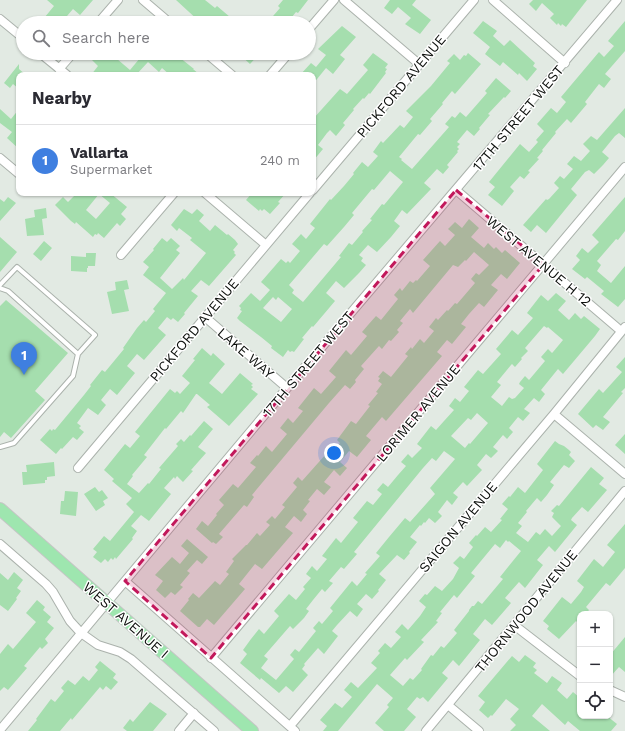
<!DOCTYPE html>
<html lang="en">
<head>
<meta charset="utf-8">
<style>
  body { margin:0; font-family:"Work Sans",sans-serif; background:#f7f7f7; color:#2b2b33 }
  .controls { position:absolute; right:12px; bottom:12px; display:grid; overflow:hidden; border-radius:8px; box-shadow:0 1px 3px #0004 }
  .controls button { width:36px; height:36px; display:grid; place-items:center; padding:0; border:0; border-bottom:1px solid #e1e1e2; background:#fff; color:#2b2b33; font:20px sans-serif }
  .you { position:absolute; left:334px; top:453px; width:14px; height:14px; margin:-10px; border:3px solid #fff; border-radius:50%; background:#1a73e8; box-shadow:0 0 0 6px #1a73e833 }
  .badge { display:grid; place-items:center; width:26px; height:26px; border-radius:50%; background:#111827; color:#fff; font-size:13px; font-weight:700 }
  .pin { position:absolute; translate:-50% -33px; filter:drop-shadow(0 1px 2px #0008) }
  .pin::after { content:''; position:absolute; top:21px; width:14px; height:12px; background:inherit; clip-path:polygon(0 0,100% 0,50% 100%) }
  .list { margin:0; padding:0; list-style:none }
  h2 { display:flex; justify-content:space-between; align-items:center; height:52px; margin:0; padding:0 16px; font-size:17px }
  h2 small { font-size:13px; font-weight:400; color:#7c7c81 }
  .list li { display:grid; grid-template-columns:26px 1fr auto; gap:12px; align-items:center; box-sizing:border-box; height:72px; padding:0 16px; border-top:1px solid #e1e1e2 }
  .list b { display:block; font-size:15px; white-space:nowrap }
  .list p { margin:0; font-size:13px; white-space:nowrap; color:#7c7c81 }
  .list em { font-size:13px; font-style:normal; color:#7c7c81 }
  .icon { flex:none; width:22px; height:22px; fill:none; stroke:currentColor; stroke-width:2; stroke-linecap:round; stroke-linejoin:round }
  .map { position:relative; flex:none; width:625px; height:731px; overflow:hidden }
  .search { position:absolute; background:#fff; box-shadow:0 1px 3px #0004; left:16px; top:16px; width:300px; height:44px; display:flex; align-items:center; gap:10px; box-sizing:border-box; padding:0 14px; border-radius:22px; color:#7c7c81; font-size:15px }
  .panel { position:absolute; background:#fff; box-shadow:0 1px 3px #0004; left:16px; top:72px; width:300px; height:124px; border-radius:8px }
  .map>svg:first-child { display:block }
</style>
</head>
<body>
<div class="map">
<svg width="625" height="731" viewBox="0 0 625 731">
  <rect width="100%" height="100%" fill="#e2eae3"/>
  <!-- building -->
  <path fill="#a5deae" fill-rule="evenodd" d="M47 0H93L80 15 73 9 61 23H40L54 6Z
    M176 0H205L215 8 217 6 237 23H201Z
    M283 0H308L298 13 296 12 287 23H267L280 8 278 6Z
    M390 0H416L412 5 431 20 420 34 405 24 411 18 398 7 392 14 384 8Z
    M533 0H587L566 27 562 24 561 26 558 23 557 25 550 18 554 14 542 3 536 11 529 4Z
    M483 21 497 31 493 36 504 46 510 40 535 63 533 66 537 69 527 81 519 73 518 75 503 62 500 66 485 54 490 47 473 33Z
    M625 21V51L605 74 611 79 604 88 599 84 585 102 587 104 571 123 567 119 555 132 556 133 542 150 543 151 537 158 539 159 528 171 530 172 524 179 520 176 510 187 514 191 502 206 488 195 495 187 489 182 520 144 529 152 538 142 536 140 544 131 537 124 551 108 557 113 566 102 561 97 599 52 604 57 614 46 608 41Z
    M342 26 356 37 340 55 345 59 333 74 326 68 313 84V75H300L311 63 316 67 326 55 318 49Z
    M97 53H110L130 70 140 58 135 53H174L194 69H193L200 75H170L162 68 159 72 148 62 136 75H91L98 66 92 60Z
    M238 53H260L250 64Z
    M373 53 388 64 385 68 387 69 385 72 386 73 370 94 369 93 364 99 363 98 353 109 354 110 343 123 345 125 336 136 330 130 327 133 318 145 323 149 313 161V119L340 89 347 94 368 70 363 65Z
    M468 53 481 64 455 94 452 91 442 103 443 104 430 119 432 121 420 135 418 134 399 157 402 159 401 160 412 169 449 127 445 124 452 116 455 118 460 112 466 117 487 93 485 91 496 78 511 91 505 98 504 97 488 114 490 115 479 128 480 129 474 136 467 130 457 142 460 144 457 147 459 149 457 151 458 152 447 165 449 167 443 174 437 169 424 183 431 189 407 214 402 210 394 221 400 226 391 237 377 252 368 245 359 255 363 258 361 261 366 265 359 273 344 288 336 281 326 293 335 301 313 327 312 326 302 338 304 339 294 352 292 351 290 352 288 350 283 357 271 348 272 346 261 337 240 321 237 318 242 311 240 310 241 308 239 306 251 293 260 301 270 290 261 282 281 259 286 263 288 261 290 263 300 251 292 244 301 234 306 239 315 228 310 224 330 199 331 200 344 186 354 174 353 173 362 162 368 167 378 156 373 152 381 141 383 143 400 125 404 128 413 117 406 111 431 86 450 63 447 61 454 54 460 60 464 55 466 56ZM390 171 403 182 384 205 382 204 370 219 372 220 362 231 363 232 352 245 349 243 339 256 341 257 303 302 292 293 294 290 289 285 324 244 327 246 344 227 354 215 352 213 372 189 374 190ZM273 297 276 300 278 297 292 309 281 322 263 308Z
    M19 64V69L26 75H19V89L13 84 10 88 4 83Z
    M625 108V138L619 133 615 136 602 152 609 158 603 165 594 174 589 170 585 172 571 189 577 195 546 233 537 225 531 232 523 225 546 199 547 200 549 199 559 188 554 183 560 176 564 179 573 169 567 164 574 156 581 161 590 151 583 144 591 136 597 140Z
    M0 109 11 119 19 109V149L7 138 12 132 0 123Z
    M77 193H110L127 207 121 214 126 219 120 226 117 223 104 238 98 233 97 235 95 234 93 237 76 222 75 224 71 221 55 205 63 197 68 202ZM99 194 110 203 96 219 86 210Z
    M252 193H286L278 202 280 203 270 214 264 209 262 211 260 209 259 211 246 200Z
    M8 197 16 203 0 221V199L4 202Z
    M625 197V231L618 240 616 239 597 261 601 265 597 271 611 283 625 266V299L618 307 601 294 604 291 587 277 585 279 572 269 580 260 576 256 582 248 588 253 599 242 592 235Z
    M46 208 47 218 42 219 44 235 27 236 25 219 35 217 34 210Z
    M184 209 192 214 197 209 204 215 199 221 210 231 215 225 227 235 228 234 235 240 238 244 233 250 235 252 234 253 236 255 209 286 201 280 191 291 198 296 184 313 185 314 178 322 173 318 171 320 167 317 158 328 166 335 144 360 137 354 127 366 135 373 117 395 110 389 101 400 106 405 98 415 88 408 77 423 81 426 79 428 84 432 77 440 73 437 62 449 61 448 56 454 40 440 50 429 52 431 53 429 55 430 84 395 91 386 90 385 102 370 105 372 124 349 123 348 137 328 144 320 146 322 155 311 153 309 166 293 143 275 149 267 143 262 154 250 153 249 162 238 167 242 171 238 180 246 176 250 180 253 160 278 172 289 183 278 184 280 206 253 190 240 192 238 179 228 177 231 171 225Z
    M469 219 479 228 471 237 484 248 488 243 494 249 496 247 502 253 505 250 520 263 507 279 501 274 491 285 498 290 484 307 479 303 469 314 461 324 466 327 452 344 447 340 437 352 442 356 386 421 382 417 366 436 371 440 357 457 349 451 340 462 347 468 340 476 334 470 324 482 331 487 324 495 317 489 308 500 310 501 303 510 307 514 301 522 294 516 285 527 293 533 262 569 255 564 239 584 245 589 214 625 207 619 200 627H198L180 611 189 600 188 599 193 593 199 598 215 581 220 585 229 574 226 572 234 561 232 559 246 545H247L257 533 260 536 270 525 266 522 272 516 275 519 285 507 282 505 297 487 293 483 298 477 302 481 326 454 329 456 340 443 337 440 351 421 356 424 370 406 368 405 378 393 376 392 382 384 378 381 380 378 378 377 383 371 391 377 408 356 405 354 411 347 412 349 420 339 424 343 434 331 429 327 436 318 438 320 447 310 448 311 455 303 457 304 475 283 471 279 476 273 479 275 489 265 474 252 466 261 465 260 458 267 453 265 413 313 410 309 400 321 403 323 397 330 399 332 391 341 389 340 382 349 379 346 361 366 364 369 355 380 356 382 350 389 345 385 329 403 252 495 254 497 247 507 244 505 219 534 223 537 216 544 213 542 212 543 196 529 202 521 208 526 217 515 216 514 224 505 219 500 233 484 238 488 256 467 250 463 257 455 258 456 266 446 272 452 287 434 280 428 288 418 293 423 303 411 298 408 314 388 321 394 336 377 329 371 346 350 351 355 367 336 362 332 368 325 376 316 381 320 398 299 394 295 400 288 402 291 410 281 413 283 416 280 417 281 430 266 423 260 440 241 445 246 455 235 448 229 455 222 462 228Z
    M0 237 17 252 0 272Z
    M44 241 52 248 41 261 33 254Z
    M86 253H96L95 266H88V268H87V272L71 271V256L86 257Z
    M127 280 129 289 124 290 129 311 112 314 107 292 116 290 115 282Z
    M556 293 566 301 558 310 569 320 575 313 581 319 584 316 600 329 595 336 563 374 558 369 541 390 545 394 539 402 534 398 524 409 530 413 523 421 518 417 509 428 513 432 507 439 503 435 493 447 498 451 491 458 486 454 477 465 482 470 467 486 463 482 453 493 458 497 452 505 447 500 438 512 442 516 435 523 429 518 425 523 424 522 421 526 420 525 410 537 417 542 409 552 410 553 404 560 397 555 379 574 386 580 378 590 379 591 372 599 366 594 357 604 363 609 357 617 350 611 337 625 332 631 338 636 324 654 318 648 304 664 305 665 302 669 308 675 293 692 286 686 279 693 261 678 260 680 240 663 247 654 243 650 251 639 259 629 264 634 279 616 274 611 289 594 296 600 305 589 303 587 311 578 306 574 312 566 317 571 327 559 322 556 336 538 341 543 358 522 353 518 367 501 373 505 382 494 377 490 383 483 388 487 398 475 406 466 401 462 408 454 412 458 422 448 417 444 431 426 436 430 444 421 454 410 449 406 455 398 460 402 469 391 464 387 478 370 483 374 501 354 496 349 512 330 518 335 533 318 527 313 541 295 548 301ZM544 326 547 328 548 327 549 328 563 340 553 352 552 353 548 349 541 357 545 361 529 380 525 376 520 382 519 384 524 388 515 398 512 399 509 397 502 406 491 397 501 385 497 382 511 365 512 364 515 367 522 359 521 358 528 351 525 348ZM477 413 488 423 470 444 469 443 465 448 451 436 468 418 471 420ZM444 451 455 459 430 488 435 494 410 522 405 518 389 537 376 553 380 556 365 573 367 574 357 586 352 581 330 608 333 611 322 624 319 621 313 628 316 631 299 652 295 649 290 655 294 659 276 680 261 668 268 659 264 656 290 626 293 629 304 618 309 611 306 609 313 600 322 589 325 592 333 583 329 581 341 567 344 569 357 554 354 552 423 468 432 458 436 461Z
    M6 300 68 353 35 391 45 400 11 438 4 432 0 437V306Z
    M202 348 211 356 213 353 225 364 209 383 222 394 240 373 253 384 251 385 253 387 251 389 258 394 229 426 207 407 210 405 197 394H196L183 413 181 411 166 429 165 428 144 455 147 457 132 475 133 476 127 484 139 493 148 483 149 484 161 469 159 468 178 446 176 444 181 439 184 442 190 435 191 436 204 421 213 429 198 447 206 453 191 470 193 471 183 482 177 476 175 479 174 477 164 488 171 494 149 521 141 515 131 526 137 531 132 538 133 539 116 559 115 557 113 560 111 558 108 562 105 559 101 563 93 557 97 552 93 549 104 536 110 541 134 512 126 504 132 498 112 481 114 479 104 470 125 444 130 448 140 436 135 432 170 389 175 393 177 391 180 394 190 383 182 376 195 360 193 359Z
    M625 357V388L621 392 623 393 603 417 610 422 603 430 596 425 593 428 578 414 599 389 603 393 622 372 616 367Z
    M625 434V454L615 445Z
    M555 441 559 444 564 446 569 450 571 452 569 455 575 461 569 468 564 465 550 482 554 485 547 495 541 502 537 498 526 511 527 512 518 523 522 526 516 533 528 542 536 532 540 535 545 529 552 536 561 526 552 517 554 513 551 511 557 505 559 506 591 467 604 478 599 484 607 490 588 512 582 507 572 518 571 520 577 525 555 552 549 546 537 560 543 565 525 588 519 582 505 598 511 603 492 625 485 619 473 634 480 640 459 666 453 660 442 673 448 678 428 702 423 697 420 699 417 697 407 709 416 717 404 731H384L375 723 389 707 387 705 393 698 377 684 338 731H323L327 726 320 720 335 703 342 708 352 697 344 690 351 682 358 688 377 668 371 663 380 653 378 651 385 643 391 648 401 637 395 632 402 624 408 630 420 616 426 607 419 601 425 594 427 595 435 586 442 591 453 579 459 568 453 563 460 556 464 559 473 547 469 543 476 535 477 536 485 527 491 532 502 520 500 519 508 509 502 504 509 496 510 497 518 487 525 493 543 470 537 464ZM506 540 508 542 509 541 521 551 500 577 503 579 482 604 478 601 474 606H472L469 610V611L454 630 457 633 444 648 441 646 433 656 431 655 421 669 422 670 413 680 410 678 403 686 390 675 405 658 407 660 424 642 421 640 438 622 436 621 442 613 440 612 454 595 457 598 475 576 471 573 495 544 500 548Z
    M54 462 55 476 47 477V480H45V483L23 485 22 472H27L26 465Z
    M95 487 99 492 102 490 108 498 103 501 105 505 96 511 84 494Z
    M65 491 78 492 76 516 60 514 61 501H64Z
    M625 524V568L610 586 606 583 586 607 589 610 586 614H580V625L576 621 559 639 547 629 549 626 543 621 562 597 571 604 581 592 584 587 577 581 594 559 603 567 615 552 607 545Z
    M187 539 208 557 202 564 197 560 187 571 190 573 180 585 183 587 175 595 171 592 165 598 156 590 163 581 155 575 172 557 180 564 189 553 181 546Z
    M14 572 23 580 17 588 21 591 16 598 17 599 8 611 0 605V573L8 580Z
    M37 600 45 607 43 610 51 617 47 622 54 628 45 639 48 643 42 649 40 647 24 666 27 668 8 690 4 687 0 691V654L8 644 13 649 36 622 26 613Z
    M625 637V672L619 667 610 677V655Z
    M525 655 536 663 533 667 537 670 534 673 547 683 552 676 562 683 557 690 567 699 573 692 580 698V716H607L617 724 611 731H580L568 721 565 725 542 704 532 716 550 731H510L516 725 510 719 519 709 506 699 492 716 491 715 488 718 479 710 485 702 478 696 512 656 519 662Z
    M100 661 116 674 113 678 118 682 111 690 106 686 103 690 100 687 72 720 71 718 60 731H28L37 720 36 719 51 699 55 702 64 691 61 688 68 680 75 685 83 676 89 681 98 670 95 667Z
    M150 702 167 714 153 731H127L123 728 130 719 133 722Z"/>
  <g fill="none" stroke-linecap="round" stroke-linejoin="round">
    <defs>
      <path id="lane" d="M0 285 17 267 95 335 78 354 73 376 14 443 0 447
        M0 288 8 291 78 354"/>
      <path id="street" d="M143 0 170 23
        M344 0 419 64
        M493 0 565 63
        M0 19 23 38
        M98 23 118 0
        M309 29 334 0
        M40 53 67 75
        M206 53 232 75
        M59 69 73 53
        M270 75 289 53
        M0 158 19 174
        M313 190 474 0
        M456 190 621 331
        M205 193 266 245
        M121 255 174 193
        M205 317 287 388
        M554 414 625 474
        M78 468 310 193
        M0 544 46 584 53 592 70 621 81 633 98 645 120 652 131 659 214 731
        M125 581 295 731
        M514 625 580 676
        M211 658 625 167
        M610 690 625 697
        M448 705 479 731
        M290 726 554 414 625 327
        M0 730 287 388 617 0
        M179 731 194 713
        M426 731 625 491"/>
      <path id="primary" d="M0 509 252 731"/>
    </defs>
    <!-- lane casing -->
    <use href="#lane" stroke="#abb2ac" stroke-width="6"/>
    <!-- street casing -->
    <use href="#street" stroke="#abb2ac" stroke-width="10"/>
    <!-- primary casing -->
    <use href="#primary" stroke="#c5c5c5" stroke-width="14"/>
    <!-- lane -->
    <use href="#lane" stroke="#fff" stroke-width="4"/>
    <!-- street -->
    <use href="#street" stroke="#fff" stroke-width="8"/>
    <!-- primary -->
    <use href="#primary" stroke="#9ee6af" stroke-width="12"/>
  </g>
  <!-- marked area -->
  <path fill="#c2185b" fill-opacity="0.2" stroke="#c2185b" stroke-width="3" stroke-dasharray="8 5" stroke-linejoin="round" d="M456 190 544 264 211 658 125 581Z"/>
  <g text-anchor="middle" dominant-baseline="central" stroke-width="3" stroke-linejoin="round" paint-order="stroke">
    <!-- street labels -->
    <g font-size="14" fill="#0c0f0c" stroke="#fff">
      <text transform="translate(401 86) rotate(-50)">PICKFORD AVENUE</text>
      <text transform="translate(518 118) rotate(-50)">17TH STREET WEST</text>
      <text transform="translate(539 261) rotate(40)">WEST AVENUE H 12</text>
      <text transform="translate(194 330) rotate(-50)">PICKFORD AVENUE</text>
      <text transform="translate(246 353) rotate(41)">LAKE WAY</text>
      <text transform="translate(308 364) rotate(-50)">17TH STREET WEST</text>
      <text transform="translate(418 413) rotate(-50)">LORIMER AVENUE</text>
      <text transform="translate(458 527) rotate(-50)">SAIGON AVENUE</text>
      <text transform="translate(526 611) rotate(-51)">THORNWOOD AVENUE</text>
      <text transform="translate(126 620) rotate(41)">WEST AVENUE I</text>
    </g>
  </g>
</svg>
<div class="controls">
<button>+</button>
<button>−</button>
<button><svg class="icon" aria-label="locate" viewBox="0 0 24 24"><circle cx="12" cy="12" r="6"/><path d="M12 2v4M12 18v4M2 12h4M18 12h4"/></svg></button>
</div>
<div class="you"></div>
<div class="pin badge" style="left:24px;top:375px;background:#3f7fe0">1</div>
<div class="search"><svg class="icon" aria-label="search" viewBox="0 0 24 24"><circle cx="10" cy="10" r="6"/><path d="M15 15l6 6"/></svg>Search here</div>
<section class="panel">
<h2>Nearby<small></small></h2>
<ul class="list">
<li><span class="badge" style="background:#3f7fe0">1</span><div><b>Vallarta</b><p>Supermarket</p></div><em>240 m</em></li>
</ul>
</section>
</div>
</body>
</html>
